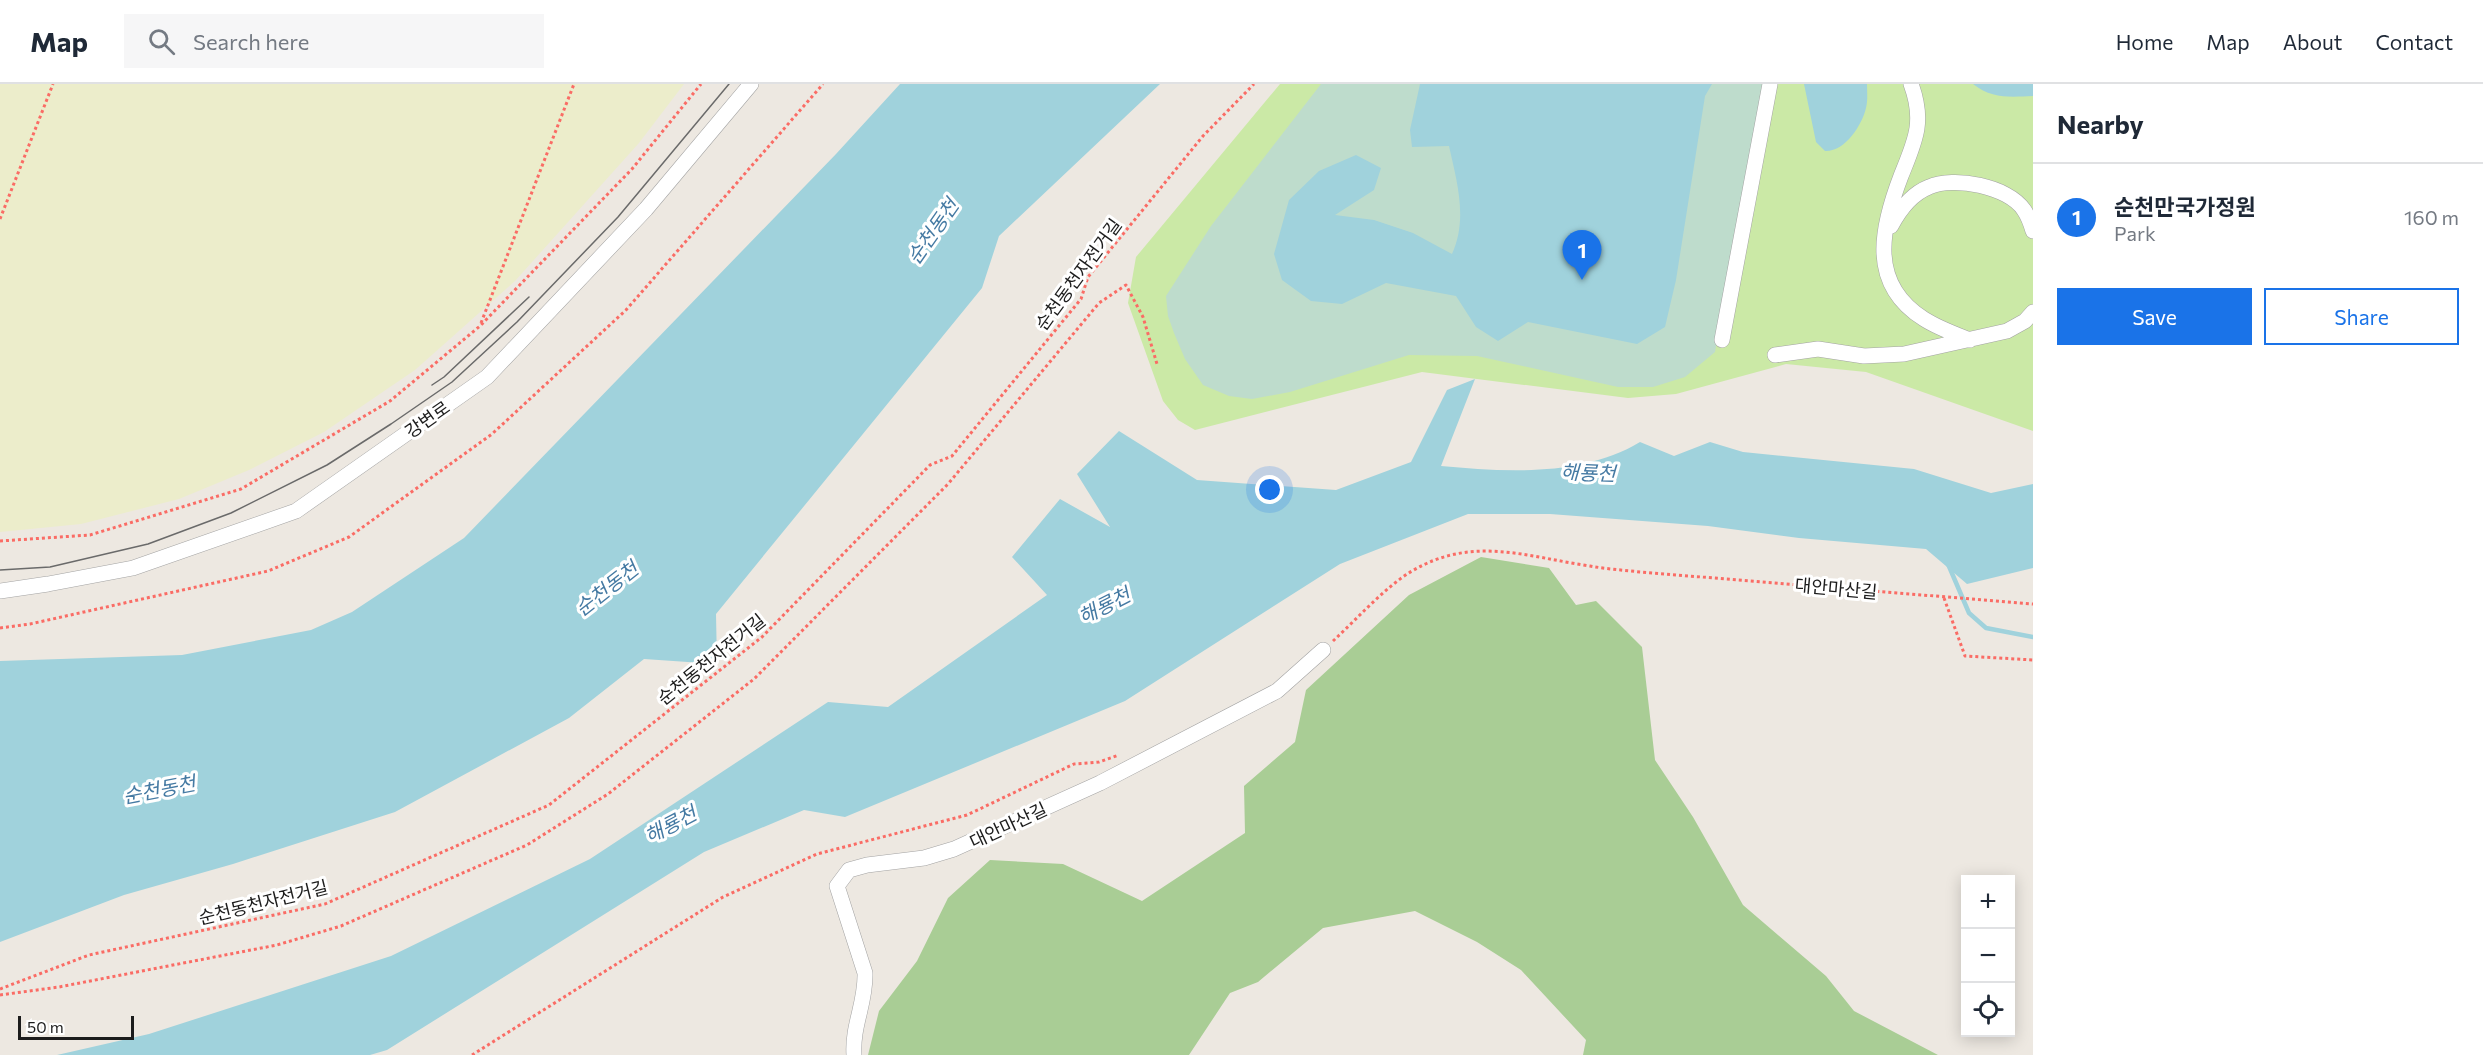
<!DOCTYPE html>
<html lang="en">
<head>
<meta charset="utf-8">
<style>
  body { margin:0; font-family:Commissioner,"Noto Sans KR",sans-serif; background:#f6f6f7; color:#1f2937 }
  .controls { position:absolute; right:18px; bottom:18px; display:grid; overflow:hidden; border-radius:0px; box-shadow:0 3px 15px #0003 }
  .controls button { width:54px; height:54px; display:grid; place-items:center; padding:0; border:0; border-bottom:2px solid #e0e1e3; background:#fff; color:#1f2937; font:30px sans-serif }
  .scale { position:absolute; left:18px; bottom:15px; width:116px; box-sizing:border-box; padding-left:6px; border:3px solid #1c1c1c; border-top:0; font-size:16px; line-height:21px; white-space:nowrap; color:#1c1c1c; -webkit-text-stroke:4px #fff; paint-order:stroke }
  .you { position:absolute; left:1270px; top:406px; width:21px; height:21px; margin:-15px; border:4px solid #fff; border-radius:50%; background:#1a73e8; box-shadow:0 0 0 9px #1a73e833 }
  .badge { display:grid; place-items:center; width:39px; height:39px; border-radius:50%; background:#1a73e8; color:#fff; font-size:20px; font-weight:700 }
  .pin { position:absolute; translate:-50% -50px; filter:drop-shadow(0 2px 3px #0008) }
  .pin::after { content:''; position:absolute; top:32px; width:21px; height:18px; background:inherit; clip-path:polygon(0 0,100% 0,50% 100%) }
  .list { margin:0; padding:0; list-style:none }
  h2 { display:flex; justify-content:space-between; align-items:center; height:78px; margin:0; padding:0 24px; font-size:26px }
  h2 small { font-size:20px; font-weight:400; color:#747a83 }
  .list li { display:grid; grid-template-columns:39px 1fr auto; gap:18px; align-items:center; box-sizing:border-box; height:108px; padding:0 24px; border-top:2px solid #e0e1e3 }
  .list b { display:block; font-size:22px; white-space:nowrap }
  .list p { margin:0; font-size:20px; white-space:nowrap; color:#747a83 }
  .list em { font-size:20px; font-style:normal; color:#747a83 }
  .actions { display:flex; gap:12px; padding:18px 24px }
  .actions a { flex:1; padding:14px 0; border:2px solid #1a73e8; border-radius:0px; text-align:center; font-size:21px; color:#1a73e8 }
  .actions .main { background:#1a73e8; color:#fff }
  .icon { flex:none; width:33px; height:33px; fill:none; stroke:currentColor; stroke-width:2; stroke-linecap:round; stroke-linejoin:round }
  .map { position:relative; flex:none; width:2033px; height:971px; overflow:hidden }
  header { display:flex; align-items:center; gap:36px; box-sizing:border-box; height:84px; padding:0 30px; background:#fff; border-bottom:2px solid #e0e1e3 }
  header strong { font-size:28px }
  nav { display:flex; gap:33px; margin-inline-start:auto; font-size:21px }
  .search { width:420px; height:54px; background:#f6f6f7; display:flex; align-items:center; gap:15px; box-sizing:border-box; padding:0 21px; border-radius:0px; color:#747a83; font-size:22px }
  main { display:flex }
  aside { flex:1; background:#fff }
  .map>svg:first-child { display:block }
</style>
</head>
<body>
<header>
<strong>Map</strong>
<div class="search"><svg class="icon" aria-label="search" viewBox="0 0 24 24"><circle cx="10" cy="10" r="6"/><path d="M15 15l6 6"/></svg>Search here</div>
<nav><a>Home</a><a>Map</a><a>About</a><a>Contact</a></nav>
</header>
<main>
<div class="map">
<svg width="2033" height="971" viewBox="0 0 2033 971">
  <rect width="100%" height="100%" fill="#ede8e1"/>
  <!-- farmland -->
  <path fill="#ecedcb" d="M0 0H684L639 59 515 197 415 286 324 348 249 386 179 415 81 440 0 448Z"/>
  <!-- grass -->
  <path fill="#cbe9a6" d="M1280 0H2033V347L1866 288 1786 280 1676 310 1628 314 1422 288 1195 346 1178 336 1163 317 1128 219 1136 173Z"/>
  <!-- forest -->
  <path fill="#a9cd95" d="M1481 473 1549 484 1576 521 1596 517 1642 563 1655 676 1693 733 1743 821 1826 892 1854 927 1938 971H1583L1586 956 1521 886 1477 858 1415 827 1323 844 1258 898 1230 909 1189 971H868L879 927 917 877 948 814 990 776 1063 780 1142 817 1245 749 1244 702 1295 658 1306 606 1409 511Z"/>
  <!-- wetland -->
  <path fill="#bedccc" d="M1321 0H1765L1715 268 1685 293 1653 303H1618L1477 272 1409 271 1290 308 1252 315 1229 312 1203 301 1185 275 1174 249 1168 232 1166 212 1211 142Z"/>
  <!-- water -->
  <path fill="#a0d2dc" d="M900 0H1160L999 152 982 204 716 530 717 580 644 575 569 634 395 728 233 780 124 811 0 858V577L182 571 311 546 352 528 464 454 836 70Z
    M1420 0H1712L1705 12 1676 196 1665 243 1637 260 1528 238 1498 257 1476 243 1456 212 1386 199 1342 220 1311 217 1282 196 1274 170 1289 116 1319 87 1356 71 1381 84 1374 106 1335 131 1374 136 1413 149 1452 170C1468 135 1457 98 1449 62L1412 63 1410 46Z
    M1804 0H1867C1867 8 1868 16 1866 24 1862 41 1845 68 1825 67L1816 58Z
    M1973 0H2033V12C2010 13 1992 15 1973 0Z
    M1475 295 1441 382C1506 388 1582 393 1640 358L1674 372 1710 358 1743 368 1914 385 1991 409 2033 400V484L1967 500 1926 465 1799 454 1708 442 1550 430H1468L1340 480 1125 617 845 733 804 726 704 768 387 966 370 971H57L149 950 391 872 590 775 828 618 888 623 1047 511 1012 473 1060 415 1110 443 1077 390 1119 347 1197 396 1336 406 1411 378 1447 306Z"/>
  <g fill="none" stroke-linecap="round" stroke-linejoin="round">
    <!-- stream -->
    <path stroke="#a0d2dc" stroke-width="4.5" d="M1948 480 1969 529 1986 544 2033 553"/>
    <defs>
      <path id="minor" d="M1911 0C1925 38 1915 57 1901 92 1881 144 1868 200 1924 235 1938 244 1955 250 1970 256
        M1891 142C1900 125 1911 110 1929 103 1954 92 2008 102 2024 126 2028 132 2031 140 2033 147
        M1722 256 1770 0
        M1775 271 1818 265 1864 272 1904 270 2007 247 2025 237 2033 228
        M0 507 48 500 133 484 296 427 487 293 646 125 751 0
        M854 971C852 941 866 919 865 889L837 802 849 786 867 781 924 774 954 765 1100 699 1277 607 1323 566"/>
    </defs>
    <!-- minor casing -->
    <use href="#minor" stroke="#a3a3a3" stroke-width="16"/>
    <!-- path -->
    <path stroke="#fa6c65" stroke-width="3" stroke-dasharray="3 3" stroke-linecap="butt" d="M0 135 53 0
      M481 239 574 0
      M0 457 90 451 241 405 390 317 480 242 632 85 701 0
      M1944 514 1965 572 2033 576
      M0 544 30 540 268 487 349 453 492 350 626 226 823 0
      M1333 557C1358 534 1384 504 1412 487 1473 451 1527 473 1590 482 1606 485 1623 486 1640 488L2033 520
      M0 905 89 871 325 820 549 721 762 553 930 381 952 372 1081 215 1088 193 1203 52 1254 0
      M0 911 59 903 277 861 341 842 527 761 608 710 754 595 948 400 1099 219 1126 201 1143 233 1157 280
      M472 971 723 813 817 770 967 731 1074 680 1099 678 1119 671"/>
    <!-- minor -->
    <use href="#minor" stroke="#fff" stroke-width="15"/>
    <!-- tram -->
    <path stroke="#6a6a6a" stroke-width="1.5" d="M432 301 444 293 529 213
      M0 486 50 483 148 460 231 429 327 381 391 340 452 298 517 238 618 133 729 0"/>
  </g>
  <g text-anchor="middle" dominant-baseline="central" stroke-width="6" stroke-linejoin="round" paint-order="stroke">
    <!-- street labels -->
    <g font-size="18" fill="#1c1c1c" stroke="#fff">
      <text transform="translate(1078 190) rotate(-54)">순천동천자전거길</text>
      <text transform="translate(427 335) rotate(-35)">강변로</text>
      <text transform="translate(1836 504) rotate(5)">대안마산길</text>
      <text transform="translate(711 575) rotate(-39)">순천동천자전거길</text>
      <text transform="translate(1008 741) rotate(-25)">대안마산길</text>
      <text transform="translate(263 818) rotate(-14)">순천동천자전거길</text>
    </g>
    <!-- water labels -->
    <g font-size="20" font-style="italic" fill="#457aa3" stroke="#fff">
      <text transform="translate(932 147) rotate(-55)">순천동천</text>
      <text transform="translate(1588 388) rotate(2)">해룡천</text>
      <text transform="translate(606 504) rotate(-38)">순천동천</text>
      <text transform="translate(1104 521) rotate(-27)">해룡천</text>
      <text transform="translate(159 705) rotate(-11)">순천동천</text>
      <text transform="translate(670 740) rotate(-28)">해룡천</text>
    </g>
  </g>
</svg>
<div class="controls">
<button>+</button>
<button>−</button>
<button><svg class="icon" aria-label="locate" viewBox="0 0 24 24"><circle cx="12" cy="12" r="6"/><path d="M12 2v4M12 18v4M2 12h4M18 12h4"/></svg></button>
</div>
<div class="scale">50 m</div>
<div class="you"></div>
<div class="pin badge" style="left:1582px;top:196px">1</div>
</div>
<aside>
<h2>Nearby<small></small></h2>
<ul class="list">
<li><span class="badge">1</span><div><b>순천만국가정원</b><p>Park</p></div><em>160 m</em></li>
</ul>
<div class="actions"><a class="main">Save</a><a>Share</a></div>
</aside>
</main>
</body>
</html>
